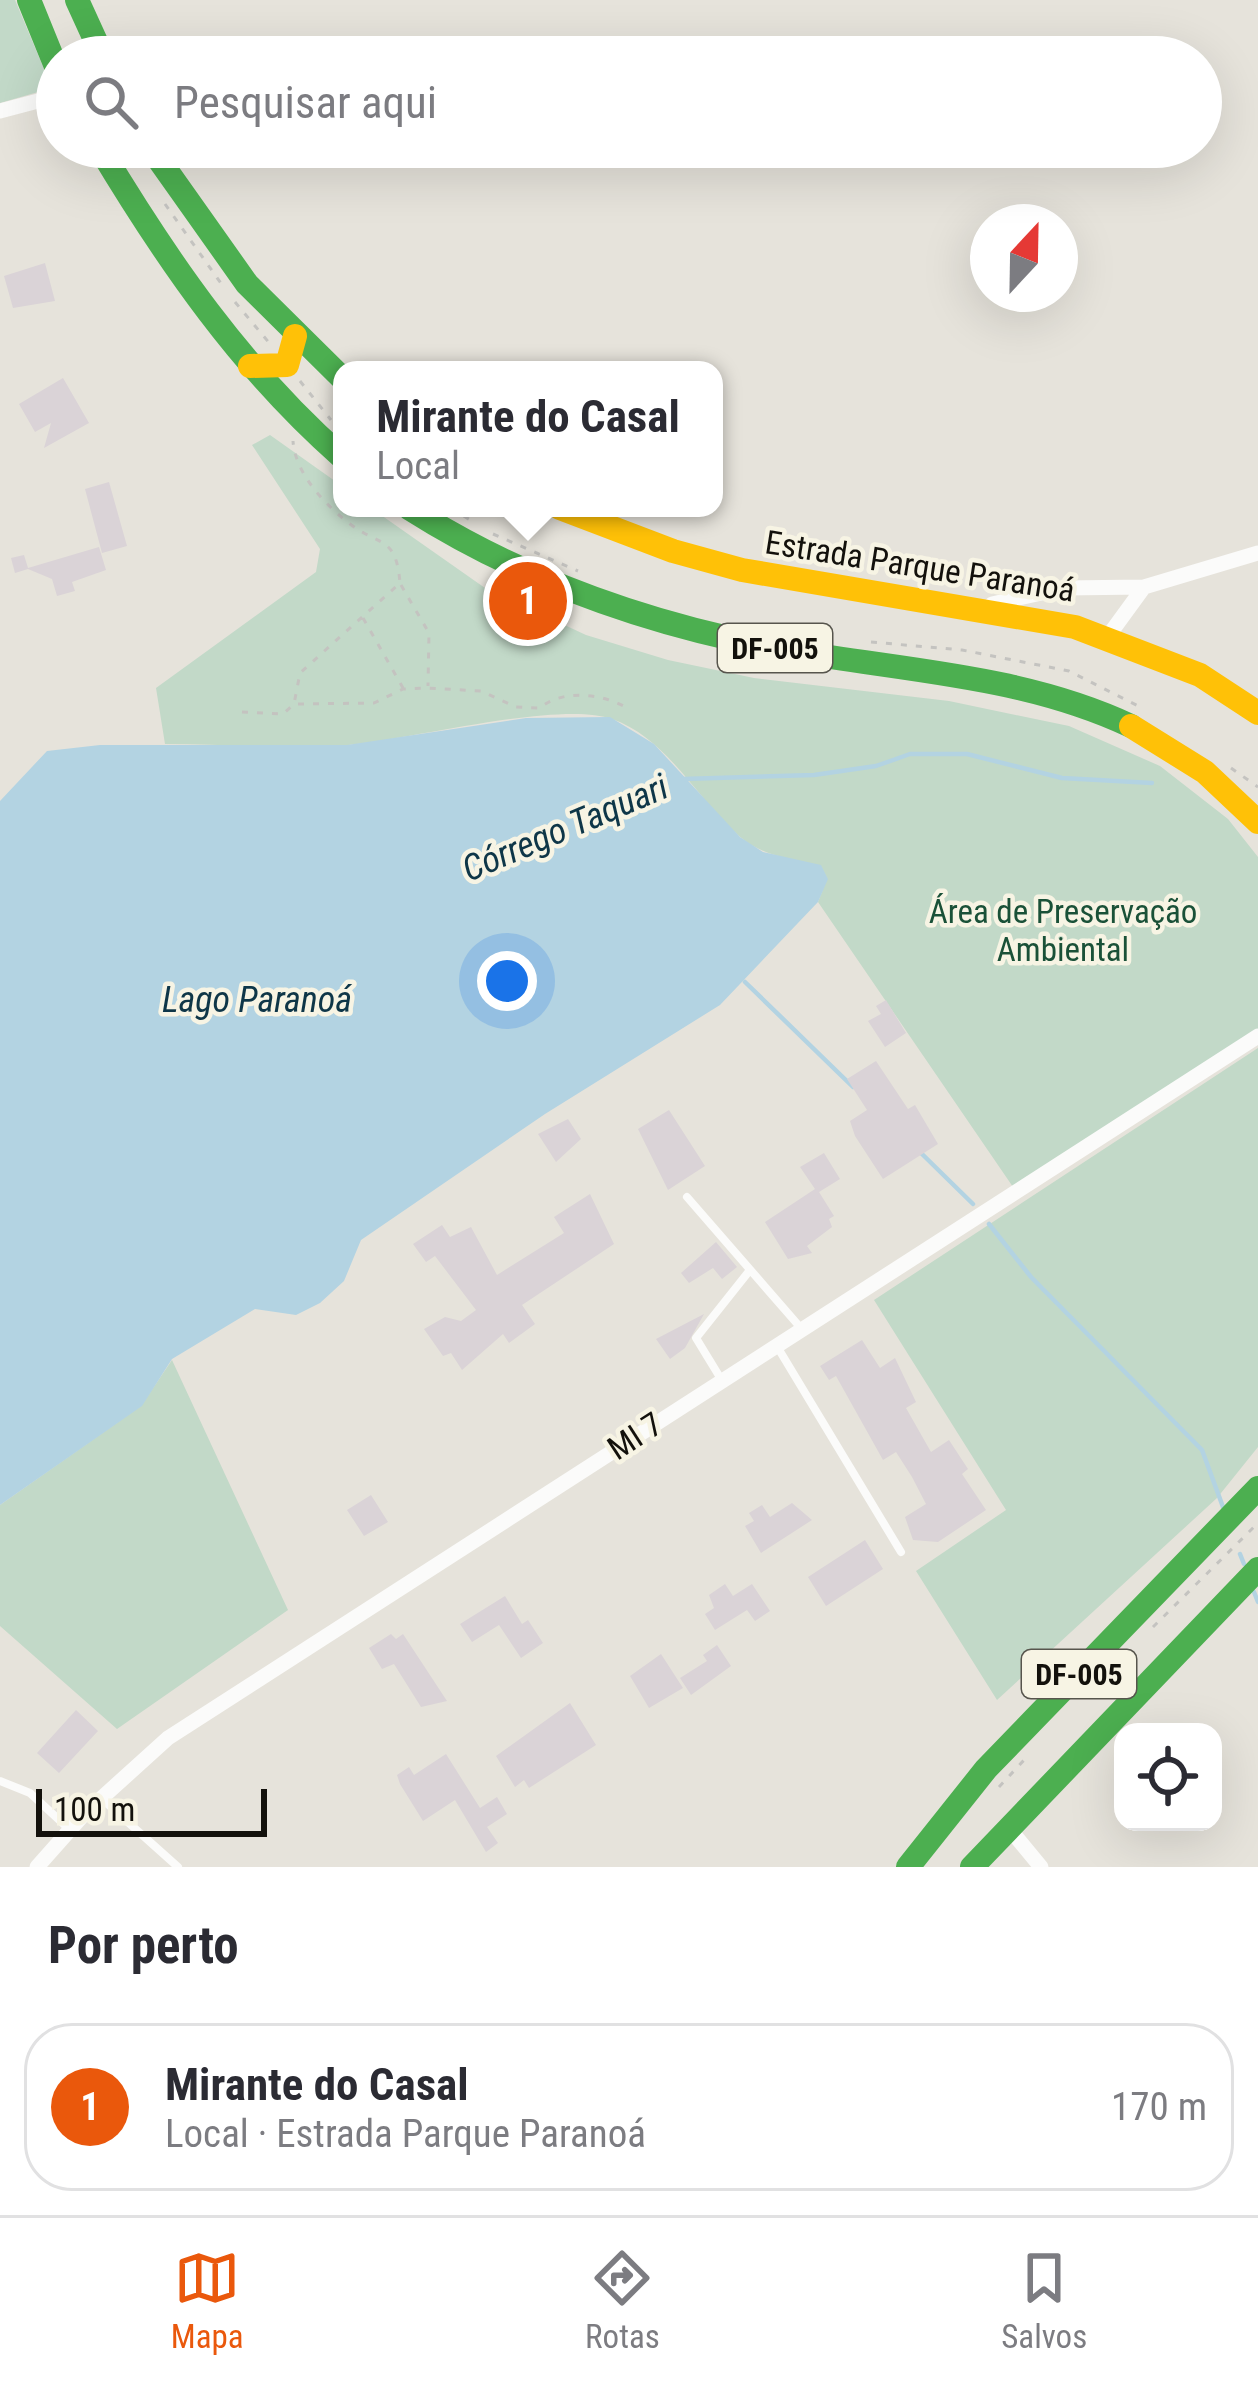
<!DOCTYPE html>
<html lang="pt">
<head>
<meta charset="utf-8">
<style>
  body { margin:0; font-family:"Roboto Condensed",sans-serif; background:#f7f7f7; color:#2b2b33 }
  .controls { position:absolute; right:36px; bottom:36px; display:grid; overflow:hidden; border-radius:24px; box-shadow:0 12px 48px #0002 }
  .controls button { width:108px; height:108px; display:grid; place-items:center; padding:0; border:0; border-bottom:3px solid #e1e1e2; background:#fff; color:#2b2b33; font:60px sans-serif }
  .compass { position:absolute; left:970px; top:204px; width:108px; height:108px; border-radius:50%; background:#fff; box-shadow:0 12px 48px #0002; rotate:22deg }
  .scale { position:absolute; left:36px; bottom:30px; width:231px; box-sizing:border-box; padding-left:12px; border:6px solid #13110c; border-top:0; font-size:33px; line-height:42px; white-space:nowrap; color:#13110c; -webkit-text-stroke:9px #f7f4e4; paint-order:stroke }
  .you { position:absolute; left:507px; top:981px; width:42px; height:42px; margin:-30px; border:9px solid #fff; border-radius:50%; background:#1a73e8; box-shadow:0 0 0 18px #1a73e833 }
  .badge { display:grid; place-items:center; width:78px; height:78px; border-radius:50%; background:#ea580c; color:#fff; font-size:39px; font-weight:700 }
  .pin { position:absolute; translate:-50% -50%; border:6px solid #fff; box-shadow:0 3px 12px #0006 }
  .popup { position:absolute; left:333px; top:361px; width:390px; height:156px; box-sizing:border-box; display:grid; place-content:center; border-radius:24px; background:#fff; filter:drop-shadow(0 3px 9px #0005); font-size:39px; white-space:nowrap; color:#7c7c81 }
  .popup b { font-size:45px; color:#2b2b33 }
  .popup::after { content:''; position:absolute; left:50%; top:100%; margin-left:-24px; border:24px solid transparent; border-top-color:#fff }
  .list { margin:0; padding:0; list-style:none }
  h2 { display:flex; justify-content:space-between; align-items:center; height:156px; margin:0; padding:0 48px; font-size:51px }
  h2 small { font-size:39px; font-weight:400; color:#7c7c81 }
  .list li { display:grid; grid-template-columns:78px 1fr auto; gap:36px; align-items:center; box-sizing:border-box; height:168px; margin:0 24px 24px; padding:0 24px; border:3px solid #e1e1e2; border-radius:48px }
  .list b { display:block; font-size:45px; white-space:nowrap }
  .list p { margin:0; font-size:39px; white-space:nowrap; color:#7c7c81 }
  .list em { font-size:39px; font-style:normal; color:#7c7c81 }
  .icon { flex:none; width:66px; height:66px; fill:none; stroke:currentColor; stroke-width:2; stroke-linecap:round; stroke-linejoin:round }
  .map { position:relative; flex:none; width:1258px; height:1867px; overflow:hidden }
  .search { position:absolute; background:#fff; box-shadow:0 12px 48px #0002; left:36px; right:36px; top:36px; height:132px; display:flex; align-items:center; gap:30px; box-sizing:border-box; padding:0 42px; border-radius:66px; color:#7c7c81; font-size:45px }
  .sheet { height:348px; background:#fff }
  nav { display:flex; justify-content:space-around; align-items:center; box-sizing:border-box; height:168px; border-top:3px solid #e1e1e2; background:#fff; font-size:33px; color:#7c7c81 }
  nav a { display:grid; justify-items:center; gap:6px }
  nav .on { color:#ea580c }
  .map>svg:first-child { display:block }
</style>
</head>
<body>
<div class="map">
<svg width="1258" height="1867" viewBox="0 0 1258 1867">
  <rect width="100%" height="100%" fill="#e6e3db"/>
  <!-- green -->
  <path fill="#c2d9c8" d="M0 0H15L52 88 0 103Z
    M270 435 342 486V508H371L485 588 586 635 668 660 754 678 949 701 1069 726 1160 766 1228 819 1258 857V1035L1013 1187 818 902 827 879C798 855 766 860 739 836 697 799 667 738 612 719 560 700 410 740 348 745 288 750 225 744 165 744L156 688 316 572 320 549 252 445Z
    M1258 1048V1447L1217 1498 997 1700 916 1571 1006 1510 874 1300Z
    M172 1360 288 1610 117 1729 0 1626V1505L141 1406Z"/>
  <!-- water -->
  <path fill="#b3d3e2" d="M610 717 654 744 740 837 763 852 821 865 828 879 818 902 720 1005 545 1114 361 1240 344 1281 320 1303 296 1315 255 1309 172 1359 142 1406 0 1505V801L47 751 100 745H347L526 718Z"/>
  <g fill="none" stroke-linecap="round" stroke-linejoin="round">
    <!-- stream -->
    <path stroke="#b3d3e2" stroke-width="4.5" d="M683 779 814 775 876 766 910 754H967L1062 778 1152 783
      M745 982 853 1087
      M921 1153 973 1204
      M989 1224 1031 1277 1202 1450 1223 1507
      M1240 1554 1244 1564
      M1254 1592 1258 1602"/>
  </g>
  <!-- building -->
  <path fill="#dad3d7" d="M45 263 55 301 13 308 4 276Z
    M63 378 89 423 44 448 51 423 35 432 19 404Z
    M109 482 127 546 102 553 85 489Z
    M99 547 106 570 72 582 75 591 57 596 52 579 28 569 15 573 11 558 24 555 28 568Z
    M886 1000 906 1033 885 1047 868 1021 881 1014 876 1006Z
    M876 1061 908 1109 915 1105 938 1144 883 1179 855 1136 850 1121 867 1110 847 1079Z
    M669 1110 705 1166 668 1190 638 1129Z
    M568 1119 581 1139 556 1162 538 1134Z
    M824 1153 840 1179 819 1192 834 1216 829 1219 832 1227 807 1246 812 1253 788 1259 765 1222 815 1189 800 1167Z
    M590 1194 614 1244 522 1305 535 1324 509 1343 503 1334 462 1370 451 1353 443 1356 424 1329 445 1317 461 1321 476 1310 435 1256 426 1262 413 1244 442 1225 450 1237 471 1227 497 1275 564 1233 554 1217Z
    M716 1242 737 1267 722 1279 713 1268 689 1283 681 1273Z
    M704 1314 685 1348 670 1359 656 1339Z
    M862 1340 880 1368 895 1358 916 1402 906 1408 931 1452 949 1440 968 1469 962 1474 986 1510 938 1542 913 1540 905 1517 926 1504 912 1477 896 1452 883 1460 836 1376 829 1380 820 1366Z
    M371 1495 388 1522 364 1536 347 1510Z
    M792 1503 812 1520 761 1553 745 1526 754 1521 749 1513 762 1505 770 1517Z
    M865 1540 883 1569 826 1606 808 1577Z
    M725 1584 733 1596 752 1584 770 1611 755 1621 747 1610 715 1630 705 1614 714 1608 709 1595Z
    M505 1596 522 1624 528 1620 543 1643 521 1658 499 1625 472 1642 460 1624Z
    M391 1634 396 1639 403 1634 447 1701 421 1707 394 1664 382 1669 369 1648Z
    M717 1645 731 1666 691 1695 680 1678 707 1661 703 1655Z
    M661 1654 683 1688 649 1708 630 1676Z
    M570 1703 596 1745 529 1788 524 1780 515 1787 496 1756Z
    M76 1710 98 1731 59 1773 37 1753Z
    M446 1754 480 1808 497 1797 507 1814 487 1827 498 1843 486 1852 455 1800 423 1821 400 1784 397 1775 409 1767 414 1775Z"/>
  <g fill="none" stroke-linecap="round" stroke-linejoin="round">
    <!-- path -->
    <path stroke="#c4c3c0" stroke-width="3" stroke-dasharray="6 9" stroke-linecap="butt" d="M165 204 225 289
      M235 302 271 345
      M300 381 331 420
      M451 508 475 523
      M493 534 578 571
      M401 585 429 633 428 686
      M363 618 403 688
      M871 642 962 650 1069 671 1144 709
      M298 704 374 703 403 689 427 688 481 691 516 707 540 708C563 688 605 694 629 709
      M242 712 283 714 294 704 300 673 400 583C396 535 380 547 350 524 325 505 295 473 293 441
      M1231 768 1258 787
      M1153 1627 1258 1523
      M999 1787 1025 1759"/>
    <!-- lane -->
    <path stroke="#fbfbfa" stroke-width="8" d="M687 1197 800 1327
      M778 1348 901 1552
      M721 1379 696 1338 750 1270
      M0 1781 30 1793 69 1829
      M102 1799 178 1867"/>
    <!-- street -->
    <path stroke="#fbfbfa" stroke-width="15" d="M0 111 57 96
      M992 604 1064 588 1144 587 1258 553
      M1109 635 1144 587
      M1008 1827 1041 1867
      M37 1867 84 1814 168 1738 1258 1036"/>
    <!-- fast -->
    <path stroke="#4caf50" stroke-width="24" d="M29 0 57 69
      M77 0 103 57
      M99 147C168 262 241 368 342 457
      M150 147 247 284 342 378
      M409 508C527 583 655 627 793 651 907 671 1025 676 1131 726
      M908 1867 986 1769 1258 1488
      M972 1867 1258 1569"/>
    <!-- slow -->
    <path stroke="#ffc107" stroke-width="24" d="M250 366 287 365 295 336
      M560 508 673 551 742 570 1075 627 1200 675 1258 713
      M1131 726 1205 772 1258 822"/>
  </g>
  <g text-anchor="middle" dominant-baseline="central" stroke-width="9" stroke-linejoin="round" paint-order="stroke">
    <!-- shield labels -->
    <g fill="#f7f4e4" stroke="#57554d" stroke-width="3">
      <rect x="718" y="624" width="114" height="48" rx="9"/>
      <rect x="1022" y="1650" width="114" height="48" rx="9"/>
    </g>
    <g font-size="30" font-weight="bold" fill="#13110c">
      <text x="775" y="648">DF-005</text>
      <text x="1079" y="1674">DF-005</text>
    </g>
    <!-- street labels -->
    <g font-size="33" fill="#13110c" stroke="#f7f4e4">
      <text transform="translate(920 566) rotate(9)">Estrada Parque Paranoá</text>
      <text transform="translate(635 1436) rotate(-33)">MI 7</text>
    </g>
    <!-- park labels -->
    <g font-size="33" fill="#1a5138" stroke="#f7f4e4">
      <text x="1063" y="911">Área de Preservação<tspan x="1063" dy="38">Ambiental</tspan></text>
    </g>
    <!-- water labels -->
    <g font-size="36" font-style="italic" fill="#0e3648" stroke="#f7f4e4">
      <text transform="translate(565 828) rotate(-23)">Córrego Taquari</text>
      <text x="257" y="1000">Lago Paranoá</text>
    </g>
  </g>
</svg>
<div class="controls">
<button><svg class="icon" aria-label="locate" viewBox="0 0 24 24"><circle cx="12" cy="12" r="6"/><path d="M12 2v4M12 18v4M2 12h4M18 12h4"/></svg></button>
</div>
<svg class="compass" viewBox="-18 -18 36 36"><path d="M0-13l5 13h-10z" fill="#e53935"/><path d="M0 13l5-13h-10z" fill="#7c7c81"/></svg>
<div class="scale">100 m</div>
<div class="you"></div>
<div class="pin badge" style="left:528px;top:601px">1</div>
<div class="popup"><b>Mirante do Casal</b>Local</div>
<div class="search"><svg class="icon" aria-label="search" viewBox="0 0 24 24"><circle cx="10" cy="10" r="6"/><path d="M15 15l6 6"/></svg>Pesquisar aqui</div>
</div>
<section class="sheet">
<h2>Por perto<small></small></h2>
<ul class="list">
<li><span class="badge">1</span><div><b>Mirante do Casal</b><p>Local · Estrada Parque Paranoá</p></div><em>170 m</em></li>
</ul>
</section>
<nav>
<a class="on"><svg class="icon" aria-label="map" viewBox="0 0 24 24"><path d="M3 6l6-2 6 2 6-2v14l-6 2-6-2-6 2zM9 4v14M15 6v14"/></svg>Mapa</a>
<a><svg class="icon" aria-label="directions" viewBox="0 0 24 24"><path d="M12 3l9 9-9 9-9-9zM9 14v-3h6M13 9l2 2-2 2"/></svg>Rotas</a>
<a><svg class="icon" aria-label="saved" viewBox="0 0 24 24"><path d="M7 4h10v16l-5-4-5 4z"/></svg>Salvos</a>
</nav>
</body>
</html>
